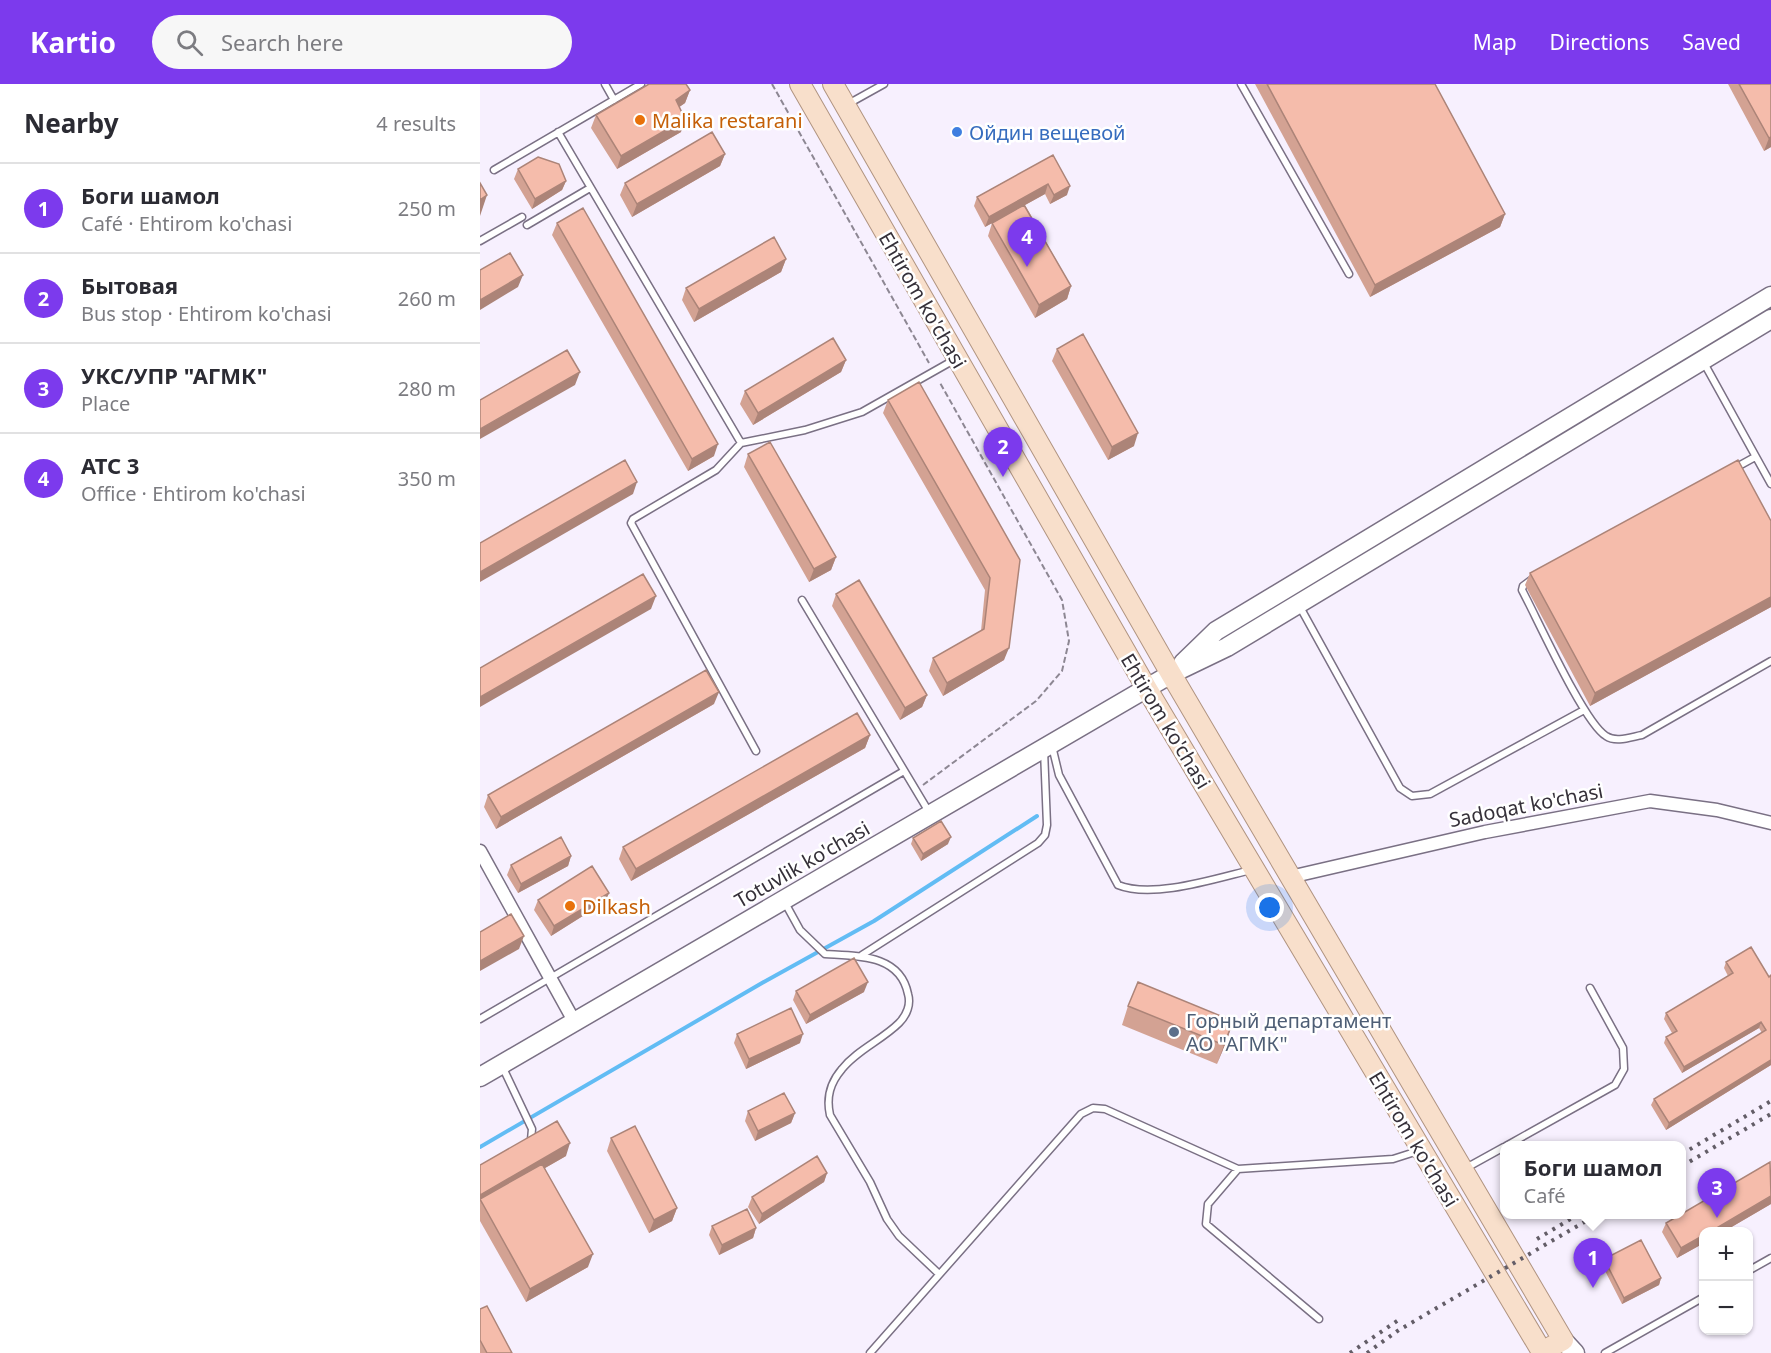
<!DOCTYPE html>
<html lang="en">
<head>
<meta charset="utf-8">
<style>
  body { margin:0; font-family:"Noto Sans",sans-serif; background:#f7f7f7; color:#2b2b33 }
  .controls { position:absolute; right:18px; bottom:18px; display:grid; overflow:hidden; border-radius:12px; box-shadow:0 2px 4px #0004 }
  .controls button { width:54px; height:54px; display:grid; place-items:center; padding:0; border:0; border-bottom:2px solid #e1e1e2; background:#fff; color:#2b2b33; font:30px sans-serif }
  .you { position:absolute; left:790px; top:824px; width:21px; height:21px; margin:-15px; border:4px solid #fff; border-radius:50%; background:#1a73e8; box-shadow:0 0 0 9px #1a73e833 }
  .badge { display:grid; place-items:center; width:39px; height:39px; border-radius:50%; background:#7c3aed; color:#fff; font-size:20px; font-weight:700 }
  .pin { position:absolute; translate:-50% -50px; filter:drop-shadow(0 2px 3px #0008) }
  .pin::after { content:''; position:absolute; top:32px; width:21px; height:18px; background:inherit; clip-path:polygon(0 0,100% 0,50% 100%) }
  .popup { position:absolute; left:1020px; top:1057px; width:186px; height:78px; box-sizing:border-box; display:grid; place-content:center; border-radius:12px; background:#fff; filter:drop-shadow(0 2px 4px #0005); font-size:20px; white-space:nowrap; color:#7c7c81 }
  .popup b { font-size:22px; color:#2b2b33 }
  .popup::after { content:''; position:absolute; left:50%; top:100%; margin-left:-12px; border:12px solid transparent; border-top-color:#fff }
  .list { margin:0; padding:0; list-style:none }
  h2 { display:flex; justify-content:space-between; align-items:center; height:78px; margin:0; padding:0 24px; font-size:26px }
  h2 small { font-size:20px; font-weight:400; color:#7c7c81 }
  .list li { display:grid; grid-template-columns:39px 1fr auto; gap:18px; align-items:center; box-sizing:border-box; height:90px; padding:0 24px; border-top:2px solid #e1e1e2 }
  .list b { display:block; font-size:22px; white-space:nowrap }
  .list p { margin:0; font-size:20px; white-space:nowrap; color:#7c7c81 }
  .list em { font-size:20px; font-style:normal; color:#7c7c81 }
  .icon { flex:none; width:33px; height:33px; fill:none; stroke:currentColor; stroke-width:2; stroke-linecap:round; stroke-linejoin:round }
  .map { position:relative; flex:none; width:1291px; height:1269px; overflow:hidden }
  header { display:flex; align-items:center; gap:36px; box-sizing:border-box; height:84px; padding:0 30px; background:#7c3aed; color:#fff }
  header strong { font-size:28px }
  nav { display:flex; gap:33px; margin-inline-start:auto; font-size:21px }
  .search { width:420px; height:54px; background:#f7f7f7; display:flex; align-items:center; gap:15px; box-sizing:border-box; padding:0 21px; border-radius:33px; color:#7c7c81; font-size:22px }
  main { display:flex }
  aside { flex:1; background:#fff }
  .map>svg:first-child { display:block }
</style>
</head>
<body>
<header>
<strong>Kartio</strong>
<div class="search"><svg class="icon" aria-label="search" viewBox="0 0 24 24"><circle cx="10" cy="10" r="6"/><path d="M15 15l6 6"/></svg>Search here</div>
<nav><a>Map</a><a>Directions</a><a>Saved</a></nav>
</header>
<main>
<aside>
<h2>Nearby<small>4 results</small></h2>
<ul class="list">
<li><span class="badge">1</span><div><b>Боги шамол</b><p>Café · Ehtirom ko'chasi</p></div><em>250 m</em></li>
<li><span class="badge">2</span><div><b>Бытовая</b><p>Bus stop · Ehtirom ko'chasi</p></div><em>260 m</em></li>
<li><span class="badge">3</span><div><b>УКС/УПР &quot;АГМК&quot;</b><p>Place</p></div><em>280 m</em></li>
<li><span class="badge">4</span><div><b>АТС 3</b><p>Office · Ehtirom ko'chasi</p></div><em>350 m</em></li>
</ul>
</aside>
<div class="map">
<svg width="1291" height="1269" viewBox="0 0 1291 1269">
  <rect width="100%" height="100%" fill="#f7f0fe"/>
  <g fill="none" stroke-linecap="round" stroke-linejoin="round">
    <!-- stream -->
    <path stroke="#62bcf4" stroke-width="4" d="M0 1063 282 899 394 837 557 732"/>
    <defs>
      <path id="lane" d="M125 0 134 16
        M761 0 869 190
        M368 20 404 0
        M78 48 261 359
        M14 86 161 0
        M47 141 110 104
        M0 157 42 133
        M1224 279 1291 400
        M1255 384 1275 373
        M1051 496 1043 502 1042 506C1057 534 1104 639 1126 652 1136 659 1151 653 1162 651L1291 577
        M322 516 449 728
        M820 523 920 704 932 712 950 710 1104 626
        M572 662 579 691 638 801C672 815 734 795 771 786
        M276 667 151 439 153 435 236 386 261 359 325 346 382 328 474 276
        M304 817 320 846 345 870C377 872 420 870 428 910 431 920 427 931 419 939 402 956 377 966 362 985 350 999 346 1013 350 1031L390 1098 407 1135 419 1152 459 1190
        M382 871 558 759 565 751 567 741 564 666
        M0 935 424 687
        M23 984 52 1045 51 1056
        M1026 1062 1135 1001 1144 985 1143 964 1110 904
        M986 1084 1024 1063
        M758 1085 728 1120 726 1140 839 1235
        M1268 1187 1291 1174
        M390 1269 601 1030 613 1024 625 1025 758 1085 913 1075 938 1067
        M1125 1269 1224 1213"/>
      <path id="street" d="M0 767 94 937
        M810 793 1005 748 1170 717 1237 726 1291 739"/>
      <path id="secondary" d="M703 579 736 547 1291 212
        M0 993 691 590 747 563 1291 235
        M1083 1256 1095 1269"/>
      <path id="primary" d="M320 0 667 605 1062 1268 1083 1256 691 590 353 0"/>
    </defs>
    <!-- lane casing -->
    <use href="#lane" stroke="#7a7084" stroke-width="9"/>
    <!-- street casing -->
    <use href="#street" stroke="#7a7084" stroke-width="15"/>
    <!-- secondary casing -->
    <use href="#secondary" stroke="#7a7084" stroke-width="21"/>
    <!-- primary casing -->
    <use href="#primary" stroke="#b09481" stroke-width="22"/>
    <!-- path -->
    <path stroke="#8d8793" stroke-width="2" stroke-dasharray="6 3" stroke-linecap="butt" d="M292 0 449 279
      M443 701 556 617 582 587 589 557 582 516 459 297"/>
    <!-- lane -->
    <use href="#lane" stroke="#fff" stroke-width="6"/>
    <!-- street -->
    <use href="#street" stroke="#fff" stroke-width="12"/>
    <!-- secondary -->
    <use href="#secondary" stroke="#fff" stroke-width="18"/>
    <!-- primary -->
    <use href="#primary" stroke="#f8dfcb" stroke-width="20"/>
    <!-- rail -->
    <path stroke="#635d67" stroke-width="4" stroke-dasharray="3 6" stroke-linecap="butt" d="M1202 1070 1291 1017
      M1202 1082 1291 1030
      M1057 1155 1099 1130
      M870 1269 920 1235
      M887 1269 919 1246 1118 1130"/>
  </g>
  <!-- wall -->
  <path fill="#d3a293" d="M775 0H955L1025 130 1020 143 890 213Z
    M1248 0H1291V63L1284 67Z
    M210 6 205 19 199 23 201 48 137 85 111 44 116 31Z
    M245 70 240 82 152 133 140 111 145 99Z
    M573 71 587 111 570 120 565 110 545 121 591 202 587 215 555 234 508 152 512 139 505 143 494 122 497 113Z
    M38 85 86 97 82 106 52 125 34 95Z
    M77 139 234 372 208 387 72 151Z
    M306 175 301 188 214 238 202 216 206 204Z
    M577 265 654 362 628 376 572 277Z
    M366 276 361 288 273 341 260 320 265 307Z
    M408 316 540 476 524 576 463 612 449 587 453 574 501 547 505 506 403 329Z
    M268 370 356 473 351 486 329 498 264 383Z
    M1291 437V523L1110 622 1045 501 1050 489Z
    M356 510 447 611 442 623 420 636 352 522Z
    M234 620 16 745 4 723 8 711Z
    M390 651 385 664 151 797 139 775 143 763Z
    M433 754 468 760 441 777 431 760Z
    M91 772 88 782 38 809 27 791 31 781Z
    M129 809 125 818 71 852 54 826 58 816Z
    M1246 878 1289 893 1291 891V981L1186 1046 1171 1021 1174 1015 1282 949 1279 944 1202 989 1184 959 1186 953 1192 949 1184 935 1186 929 1248 892 1244 884Z
    M316 907 384 908 326 940 313 916Z
    M648 922 747 956 737 980 642 941Z
    M257 950 320 959 266 985 254 959Z
    M268 1027 315 1029 311 1039 275 1057 265 1037Z
    M131 1054 197 1124 192 1137 169 1149 127 1067Z
    M86 1072 65 1084 108 1183 46 1218 0 1137V1081Z
    M347 1089 344 1098 279 1140 268 1123 272 1113Z
    M1291 1120 1243 1148H1224V1159L1197 1174 1182 1148 1186 1139Z
    M232 1142 276 1144 273 1154 239 1171 229 1151Z
    M1124 1175 1181 1194 1179 1201 1142 1220 1122 1181Z
    M0 1225 32 1269H0Z"/>
  <!-- shaded-wall -->
  <path fill="#ac8478" d="M210 6 205 19 191 29 196 16Z
    M205 35 201 48 137 85 141 72Z
    M1291 53V63L1284 67 1289 54Z
    M245 70 240 82 152 133 157 120Z
    M86 97 82 106 52 125 55 115Z
    M568 100 565 110 505 143 509 133Z
    M590 102 587 111 570 120 574 111Z
    M7 111 0 132V116Z
    M1025 130 1020 143 890 213 895 201Z
    M306 175 301 188 214 238 219 225Z
    M43 191 38 203 0 226V216Z
    M591 202 587 215 555 234 559 221Z
    M366 276 361 288 273 341 278 329Z
    M100 288 95 301 0 355V345Z
    M658 349 654 362 628 376 632 363Z
    M238 360 234 372 208 387 212 375Z
    M157 398 153 410 0 498V488Z
    M356 473 351 486 329 498 334 485Z
    M176 512 171 525 0 623V613Z
    M1291 513V523L1110 622 1115 609Z
    M529 564 524 576 463 612 467 599Z
    M239 608 234 620 16 745 21 733Z
    M447 611 442 623 420 636 425 624Z
    M390 651 385 664 151 797 156 785Z
    M471 753 468 760 441 777 443 770Z
    M91 772 88 782 38 809 41 800Z
    M129 809 125 818 71 852 74 842Z
    M44 852 39 865 0 887V877Z
    M388 898 384 908 326 940 330 931Z
    M753 937 747 956 737 980 744 961Z
    M1281 938 1279 944 1202 989 1204 983Z
    M323 950 320 959 266 985 269 975Z
    M1291 976V981L1186 1046 1189 1039Z
    M315 1029 311 1039 275 1057 278 1047Z
    M90 1059 86 1072 2 1120 0 1116V1111Z
    M347 1089 344 1098 279 1140 282 1130Z
    M1291 1112V1120L1243 1148H1230Z
    M197 1124 192 1137 169 1149 174 1136Z
    M276 1144 273 1154 239 1171 242 1161Z
    M1224 1151V1159L1197 1174 1201 1164Z
    M113 1170 108 1183 46 1218 50 1205Z
    M1181 1194 1179 1201 1142 1220 1144 1214Z"/>
  <!-- building -->
  <path fill="#f5bcab" stroke="#ac8478" stroke-width="1.5" d="M169 0H206L210 6 196 16 205 35 141 72 116 31Z
    M787 0H955L1025 130 895 201Z
    M1259 0H1291V53L1289 54Z
    M232 48 245 70 157 120 145 99Z
    M573 71 590 102 574 111 568 100 509 133 497 113Z
    M58 73 79 80 86 97 55 115 38 85Z
    M0 99 7 111 0 116Z
    M544 121 591 202 559 221 512 139Z
    M103 124 238 360 212 375 77 139Z
    M294 153 306 175 219 225 206 204Z
    M30 169 43 191 0 216V186Z
    M603 250 658 349 632 363 577 265Z
    M353 254 366 276 278 329 265 307Z
    M87 266 100 288 0 345V316Z
    M439 298 540 476 529 564 467 599 453 574 504 545 510 494 408 316Z
    M290 358 356 473 334 485 268 370Z
    M145 376 157 398 0 488V459Z
    M1258 376 1291 437V513L1115 609 1050 489Z
    M163 490 176 512 0 613V584Z
    M379 496 447 611 425 624 356 510Z
    M226 586 239 608 21 733 8 711Z
    M377 629 390 651 156 785 143 763Z
    M461 737 471 753 443 770 433 754Z
    M81 753 91 772 41 800 31 781Z
    M112 782 129 809 74 842 58 816Z
    M31 830 44 852 0 877V848Z
    M1271 863 1289 893 1291 891V976L1189 1039 1174 1015 1286 946 1281 938 1204 983 1186 953 1197 947 1186 929 1253 889 1246 878Z
    M374 874 388 898 330 931 316 907Z
    M658 898 753 937 744 961 648 922Z
    M311 924 323 950 269 975 257 950Z
    M304 1009 315 1029 278 1047 268 1027Z
    M77 1037 90 1059 0 1111V1081Z
    M155 1042 197 1124 174 1136 131 1054Z
    M337 1072 347 1089 282 1130 272 1113Z
    M1290 1078 1291 1112 1230 1148H1224V1151L1201 1164 1186 1139Z
    M62 1080 113 1170 50 1205 0 1115Z
    M267 1125 276 1144 242 1161 232 1142Z
    M1161 1156 1181 1194 1144 1214 1124 1175Z
    M7 1222 32 1269H7L0 1256V1225Z"/>
  <!-- markers -->
  <g fill="#e8710a" stroke="#fff" stroke-width="2">
    <circle cx="160" cy="36" r="6"/>
    <circle cx="90" cy="822" r="6"/>
  </g>
  <circle fill="#3f7fe0" stroke="#fff" stroke-width="2" cx="477" cy="48" r="6"/>
  <circle fill="#5c6f8a" stroke="#fff" stroke-width="2" cx="694" cy="948" r="6"/>
  <g text-anchor="middle" dominant-baseline="central" stroke-width="5" stroke-linejoin="round" paint-order="stroke">
    <!-- food labels -->
    <g font-size="20" fill="#c56008" stroke="#fff" text-anchor="start">
      <text x="172" y="36">Malika restarani</text>
      <text x="102" y="822">Dilkash</text>
    </g>
    <!-- shop labels -->
    <g font-size="20" fill="#366cbe" stroke="#fff" text-anchor="start">
      <text x="489" y="48">Ойдин вещевой</text>
    </g>
    <!-- street labels -->
    <g font-size="20" fill="#353039" stroke="#fff">
      <text transform="translate(443 216) rotate(60)">Ehtirom ko'chasi</text>
      <text transform="translate(686 637) rotate(59)">Ehtirom ko'chasi</text>
      <text transform="translate(1046 721) rotate(-11)">Sadoqat ko'chasi</text>
      <text transform="translate(322 780) rotate(-30)">Totuvlik ko'chasi</text>
      <text transform="translate(934 1055) rotate(59)">Ehtirom ko'chasi</text>
    </g>
    <!-- service labels -->
    <g font-size="20" fill="#4e5e75" stroke="#fff" text-anchor="start">
      <text x="706" y="936">Горный департамент<tspan x="706" dy="23">АО "АГМК"</tspan></text>
    </g>
  </g>
</svg>
<div class="controls">
<button>+</button>
<button>−</button>
</div>
<div class="you"></div>
<div class="pin badge" style="left:1113px;top:1204px">1</div>
<div class="popup"><b>Боги шамол</b>Café</div>
<div class="pin badge" style="left:523px;top:393px">2</div>
<div class="pin badge" style="left:1237px;top:1134px">3</div>
<div class="pin badge" style="left:547px;top:183px">4</div>
</div>
</main>
</body>
</html>
